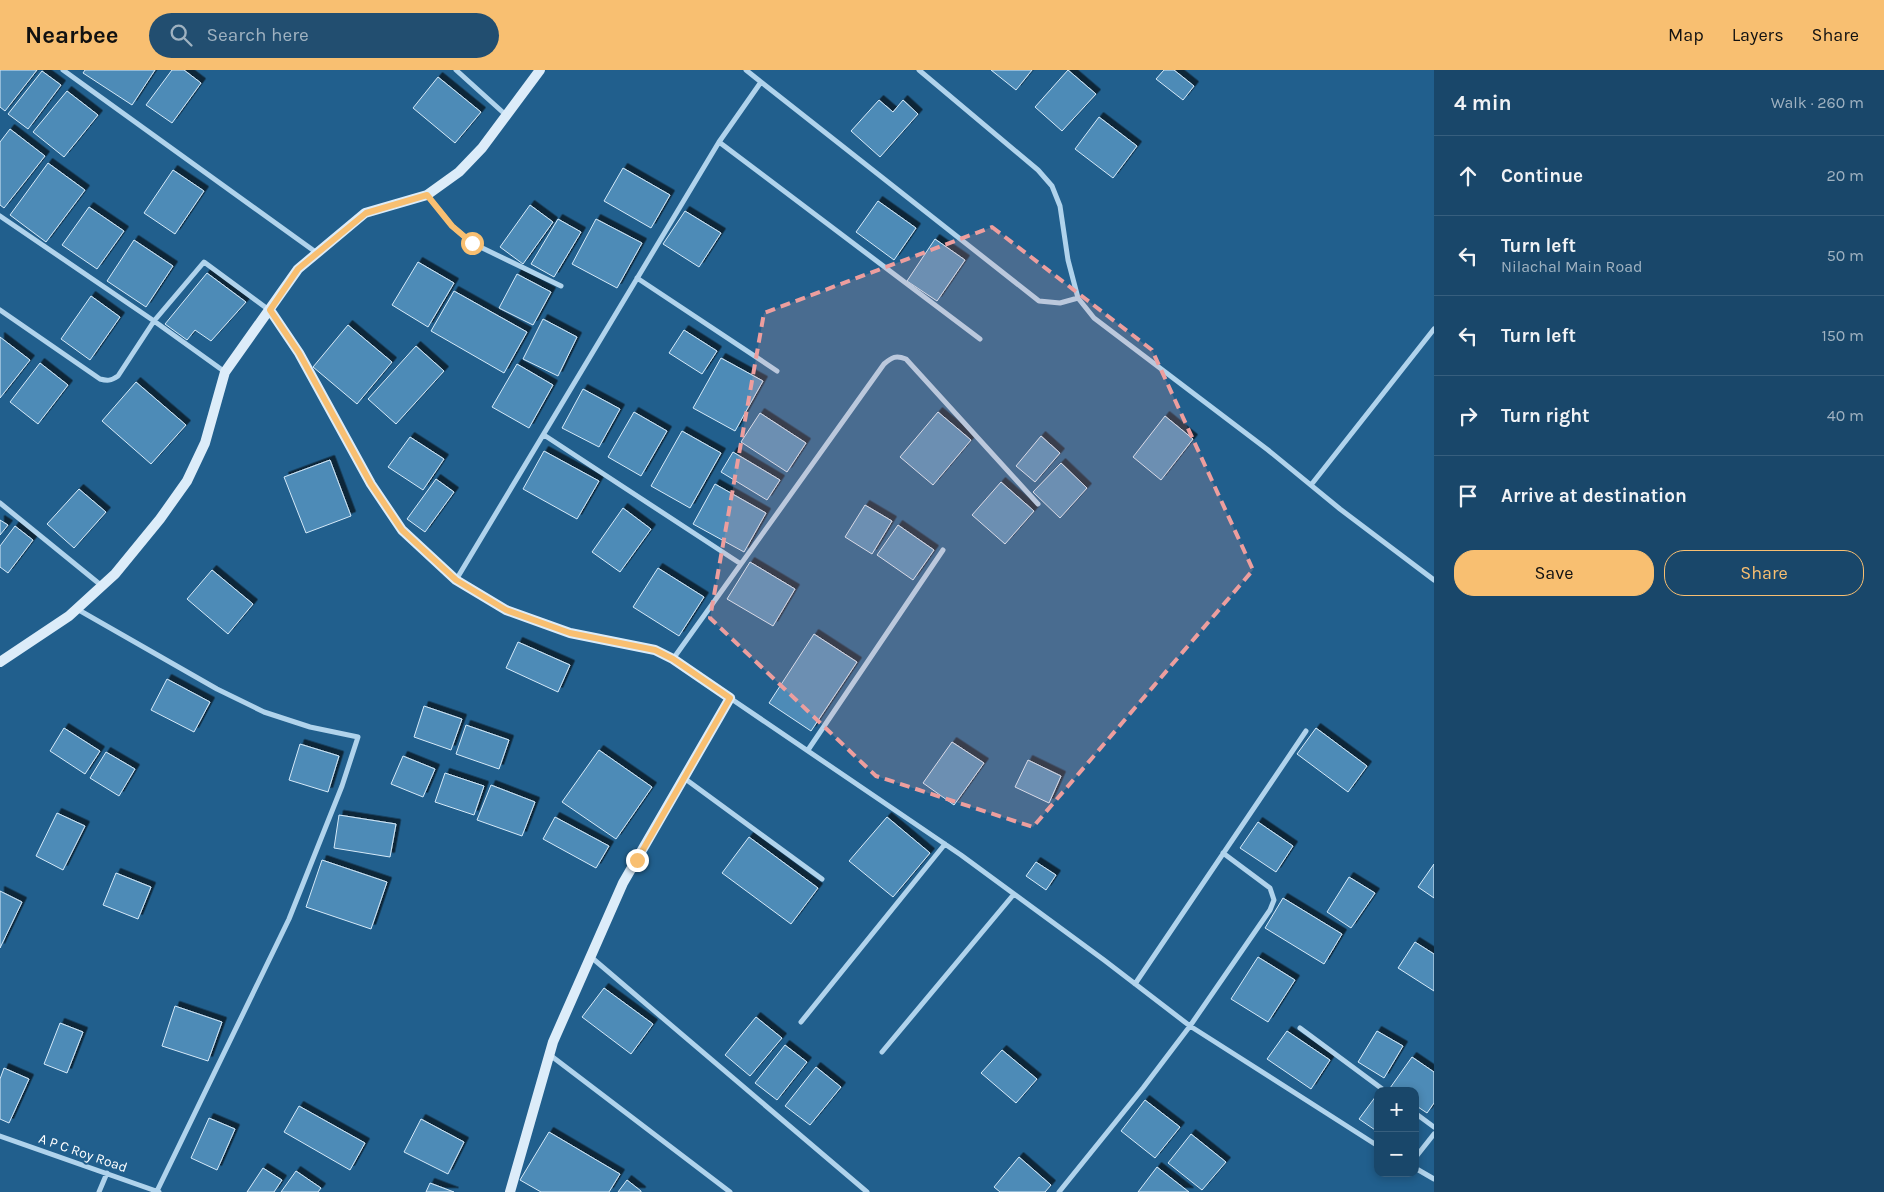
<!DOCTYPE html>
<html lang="en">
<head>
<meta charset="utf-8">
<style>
  body { margin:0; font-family:Karla,sans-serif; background:#224e70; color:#f1f3f6 }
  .controls { position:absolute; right:15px; bottom:15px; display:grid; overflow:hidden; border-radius:10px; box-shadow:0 2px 8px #0003 }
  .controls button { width:45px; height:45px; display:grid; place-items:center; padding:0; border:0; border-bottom:1px solid #375f7e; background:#19476a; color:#f1f3f6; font:25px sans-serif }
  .stop { position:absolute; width:15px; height:15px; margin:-11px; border:4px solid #f8bf71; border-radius:50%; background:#fff }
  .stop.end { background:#f8bf71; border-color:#fff; box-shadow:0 1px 5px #0008 }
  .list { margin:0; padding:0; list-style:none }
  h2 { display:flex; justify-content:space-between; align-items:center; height:65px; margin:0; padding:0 20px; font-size:21px }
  h2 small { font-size:16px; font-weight:400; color:#9fb2c1 }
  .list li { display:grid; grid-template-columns:32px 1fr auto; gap:15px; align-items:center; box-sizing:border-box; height:80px; padding:0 20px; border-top:1px solid #375f7e }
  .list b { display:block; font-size:19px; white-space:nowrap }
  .list p { margin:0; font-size:16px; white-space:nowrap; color:#9fb2c1 }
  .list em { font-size:16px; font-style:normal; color:#9fb2c1 }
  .actions { display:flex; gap:10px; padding:15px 20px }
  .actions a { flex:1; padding:11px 0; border:1px solid #f8bf71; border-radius:20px; text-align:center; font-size:18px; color:#f8bf71 }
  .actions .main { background:#f8bf71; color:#111 }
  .icon { flex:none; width:28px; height:28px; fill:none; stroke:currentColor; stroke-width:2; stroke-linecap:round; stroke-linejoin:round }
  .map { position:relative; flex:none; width:1434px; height:1122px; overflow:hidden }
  header { display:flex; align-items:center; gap:30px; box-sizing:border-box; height:70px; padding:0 25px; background:#f8bf71; color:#111 }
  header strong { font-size:24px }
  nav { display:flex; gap:28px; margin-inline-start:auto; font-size:18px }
  .search { width:350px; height:45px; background:#224e70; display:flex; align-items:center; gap:12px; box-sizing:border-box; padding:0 18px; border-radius:28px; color:#9fb2c1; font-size:19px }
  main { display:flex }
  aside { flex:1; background:#19476a }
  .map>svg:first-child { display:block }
</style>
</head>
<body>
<header>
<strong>Nearbee</strong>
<div class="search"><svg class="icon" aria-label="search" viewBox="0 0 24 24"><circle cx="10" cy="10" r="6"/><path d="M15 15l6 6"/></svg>Search here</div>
<nav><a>Map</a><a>Layers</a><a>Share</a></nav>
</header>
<main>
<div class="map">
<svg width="1434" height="1122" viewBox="0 0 1434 1122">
  <defs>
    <filter id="shadow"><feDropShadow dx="4.5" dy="-4.5" stdDeviation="0" flood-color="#0009"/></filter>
  </defs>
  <rect width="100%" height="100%" fill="#215f8d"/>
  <!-- building -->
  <path fill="#4e8bb7" stroke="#d5eaf9" filter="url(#shadow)" d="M0 0H37L5 41 0 37Z
    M85 0H155L132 35 83 3Z
    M172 0H184L201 13 172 53 146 35Z
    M991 0H1032L1016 20Z
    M1068 0 1096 24 1062 61 1035 37Z
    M1164 0H1174L1194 16 1183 30 1156 9Z
    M42 1 61 15 28 59 8 44Z
    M438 7 481 42 455 73 413 38Z
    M67 21 98 45 64 87 33 62Z
    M879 30 893 42 903 30 918 44 880 87 851 61Z
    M1099 47 1137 76 1113 108 1075 79Z
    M10 59 45 86 4 138 0 135V72Z
    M48 93 85 120 46 172 10 145Z
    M623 98 670 125 651 158 604 131Z
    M173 100 204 121 175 164 144 143Z
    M878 131 916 158 894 190 856 162Z
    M530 135 553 152 523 194 500 177Z
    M89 137 124 161 97 199 62 175Z
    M685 141 721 163 699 197 663 174Z
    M558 149 581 162 554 207 531 194Z
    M596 149 642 173 617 218 572 194Z
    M935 169 965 190 937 231 907 211Z
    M134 170 173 196 146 237 107 211Z
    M418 192 454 213 428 257 392 235Z
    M207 203 246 232 211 271 195 260 187 270 165 254Z
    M517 204 551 222 533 255 499 238Z
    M454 221 527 262 504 303 431 261Z
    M91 226 120 247 90 290 61 269Z
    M543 249 577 267 558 306 523 289Z
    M348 255 392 292 357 334 313 297Z
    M684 260 717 281 702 304 669 283Z
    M0 267 30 290 0 328Z
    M416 276 444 301 396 354 368 329Z
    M721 288 763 311 735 361 693 338Z
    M40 293 68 315 38 354 10 332Z
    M517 294 553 315 529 358 492 337Z
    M136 312 186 355 151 394 102 351Z
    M583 319 620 339 599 377 562 358Z
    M634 342 667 361 641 406 608 387Z
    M938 342 971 370 933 415 900 387Z
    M760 343 806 373 787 402 741 372Z
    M1165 346 1193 369 1161 410 1133 387Z
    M682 361 721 383 690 438 651 416Z
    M1041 366 1060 383 1035 412 1016 396Z
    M410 367 444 389 423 420 388 397Z
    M544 381 599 411 577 449 523 419Z
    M733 382 780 410 767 430 721 402Z
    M330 390 351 446 306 463 284 407Z
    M1061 393 1087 418 1060 448 1033 422Z
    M436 409 454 422 425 462 407 449Z
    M1001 412 1034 441 1005 474 972 445Z
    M715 414 766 443 744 482 693 454Z
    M79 419 106 442 74 478 47 454Z
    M865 435 892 451 872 484 845 467Z
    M623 438 651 459 620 502 592 482Z
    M0 450 8 455 0 465Z
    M898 455 934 480 913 510 877 485Z
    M15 456 33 470 8 503 0 497V476Z
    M750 492 795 519 773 556 727 529Z
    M658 498 704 527 679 566 633 537Z
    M212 500 253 534 228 564 187 529Z
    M814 564 857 592 811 661 769 633Z
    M518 572 570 595 558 622 506 598Z
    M167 609 210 632 194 662 151 640Z
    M424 636 462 649 451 680 414 667Z
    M466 655 509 670 499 699 456 684Z
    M64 658 100 681 85 704 50 681Z
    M1316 658 1367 696 1348 722 1297 684Z
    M952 672 984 693 954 735 923 713Z
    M300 674 339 686 328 722 289 710Z
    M599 680 652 717 616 769 562 732Z
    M106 682 135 699 119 726 90 708Z
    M403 686 435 699 423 727 391 714Z
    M1028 690 1061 706 1049 733 1015 717Z
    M445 703 484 716 474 745 435 732Z
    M491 715 535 732 522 766 477 750Z
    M57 743 85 756 63 800 36 786Z
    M339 745 396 754 390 787 334 778Z
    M555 747 609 776 596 798 543 769Z
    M887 747 930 783 893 827 849 791Z
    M1258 752 1293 776 1276 802 1240 778Z
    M749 767 818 818 791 854 722 803Z
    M322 790 387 812 371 859 306 837Z
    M1036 792 1056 805 1046 820 1026 806Z
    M1434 794V828L1418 817Z
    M116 803 151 817 138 849 103 835Z
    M1349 807 1375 823 1351 858 1327 842Z
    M0 821 22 832 0 878Z
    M1283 828 1342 864 1324 894 1265 858Z
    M1415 872 1434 884V921L1398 898Z
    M1258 887 1295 910 1268 952 1231 929Z
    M604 918 653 954 631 984 582 947Z
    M175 936 222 952 208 991 162 976Z
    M756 947 782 968 750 1006 725 985Z
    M60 953 83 962 67 1003 44 994Z
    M1287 961 1330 990 1311 1019 1267 989Z
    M1377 961 1403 976 1384 1008 1358 992Z
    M785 975 807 992 777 1030 755 1013Z
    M1002 980 1037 1009 1016 1033 981 1003Z
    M1412 987 1434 1002V1033L1427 1043 1415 1035V1021H1395L1390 1018Z
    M816 997 841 1017 810 1055 785 1036Z
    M4 998 29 1009 9 1053 0 1049V1009Z
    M1376 1026 1378 1027V1062L1359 1049Z
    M1145 1030 1180 1057 1155 1088 1121 1061Z
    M299 1036 365 1073 350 1100 284 1062Z
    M209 1048 235 1059 217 1100 191 1088Z
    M421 1049 464 1072 448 1104 404 1082Z
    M549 1062 620 1104 609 1122H541L520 1110Z
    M1191 1064 1226 1092 1202 1120 1168 1093Z
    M1019 1087 1051 1115 1045 1122H1000L994 1117Z
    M1157 1097 1189 1122H1138Z
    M263 1098 282 1110 274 1122H247Z
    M296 1101 321 1118 318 1122H281Z
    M627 1110 641 1121V1122H618Z
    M430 1113 454 1122H426Z"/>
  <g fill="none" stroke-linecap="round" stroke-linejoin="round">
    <!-- street -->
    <path stroke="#b0d3ec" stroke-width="5" d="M63 0 317 183
      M456 0 507 46
      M919 0 1038 100 1052 116 1060 136 1068 190 1078 228 1094 248 1268 380 1340 439 1434 510
      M761 12 1039 231 1060 233 1078 228
      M719 72 980 269
      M427 125 452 156 472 173 561 216
      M0 146 154 251 225 302
      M637 208 777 301
      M0 240 100 309C107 311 111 311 118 306L154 251 204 192 269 240
      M544 365 741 494
      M1311 415 1434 259
      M0 433 102 516
      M456 510 719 72 761 12 746 0
      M77 539 217 619 264 642 310 657 358 667 342 716 289 849 157 1121
      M673 589 884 294C892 287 896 285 906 289L1038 434
      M730 628 961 785 1104 890 1190 956 1270 840 1274 830 1270 818 1223 783
      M808 680 943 480
      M684 708 822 809
      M591 887 867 1122
      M1135 914 1306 661
      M801 952 945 774
      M1300 958 1385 1021
      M882 982 1014 824
      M550 985 730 1122
      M1415 1043 1434 1057
      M0 1066 159 1122
      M1415 1088 1434 1064
      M1415 1098 1434 1109
      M99 1122 107 1103
      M1059 1122 1143 1018 1190 956 1378 1076"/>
    <!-- secondary -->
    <path stroke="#dcecf9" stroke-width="10" d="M270 240 299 283 371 414 402 460 456 510 506 540 570 563 655 580 673 589 730 628 623 813 553 972 510 1122
      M0 592 69 546 115 504 160 449 187 411 205 373 225 302 298 199 365 143 427 125 459 102 482 78 540 0"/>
  </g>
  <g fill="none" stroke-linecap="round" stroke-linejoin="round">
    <!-- route -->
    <path stroke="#f8bf71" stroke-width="6" d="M472 173 452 156 427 125 366 143 298 199 270 240 299 283 371 414 402 460 456 510 506 540 570 563 655 580 673 589 730 628 637 790"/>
  </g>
  <!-- marked area -->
  <path fill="#ed9e9e" fill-opacity="0.2" stroke="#ed9e9e" stroke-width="4" stroke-dasharray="10 6" stroke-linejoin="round" d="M992 157 1152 280 1253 500 1033 757 876 706 710 548 764 243Z"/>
  <g text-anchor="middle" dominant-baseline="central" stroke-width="4" stroke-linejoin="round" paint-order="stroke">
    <!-- street labels -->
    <g font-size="14" fill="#fff" stroke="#215f8d">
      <text transform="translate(83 1083) rotate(19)">A P C Roy Road</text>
    </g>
  </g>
</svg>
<div class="controls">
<button>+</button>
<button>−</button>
</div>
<div class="stop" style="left:472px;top:173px"></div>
<div class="stop end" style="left:637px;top:790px"></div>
</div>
<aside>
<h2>4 min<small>Walk · 260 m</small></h2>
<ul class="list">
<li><svg class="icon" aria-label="ahead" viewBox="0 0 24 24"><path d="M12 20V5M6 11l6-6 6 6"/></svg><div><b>Continue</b></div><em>20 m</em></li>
<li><svg class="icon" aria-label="left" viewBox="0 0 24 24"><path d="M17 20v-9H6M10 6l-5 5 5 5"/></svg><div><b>Turn left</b><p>Nilachal Main Road</p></div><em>50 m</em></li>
<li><svg class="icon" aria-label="left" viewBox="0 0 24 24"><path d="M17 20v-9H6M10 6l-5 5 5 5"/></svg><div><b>Turn left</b></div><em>150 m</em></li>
<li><svg class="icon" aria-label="right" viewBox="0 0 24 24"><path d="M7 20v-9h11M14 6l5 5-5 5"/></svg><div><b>Turn right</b></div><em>40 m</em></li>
<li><svg class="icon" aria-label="arrive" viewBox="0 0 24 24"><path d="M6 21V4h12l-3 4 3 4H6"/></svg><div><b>Arrive at destination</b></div></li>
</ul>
<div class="actions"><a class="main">Save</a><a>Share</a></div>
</aside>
</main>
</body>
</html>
